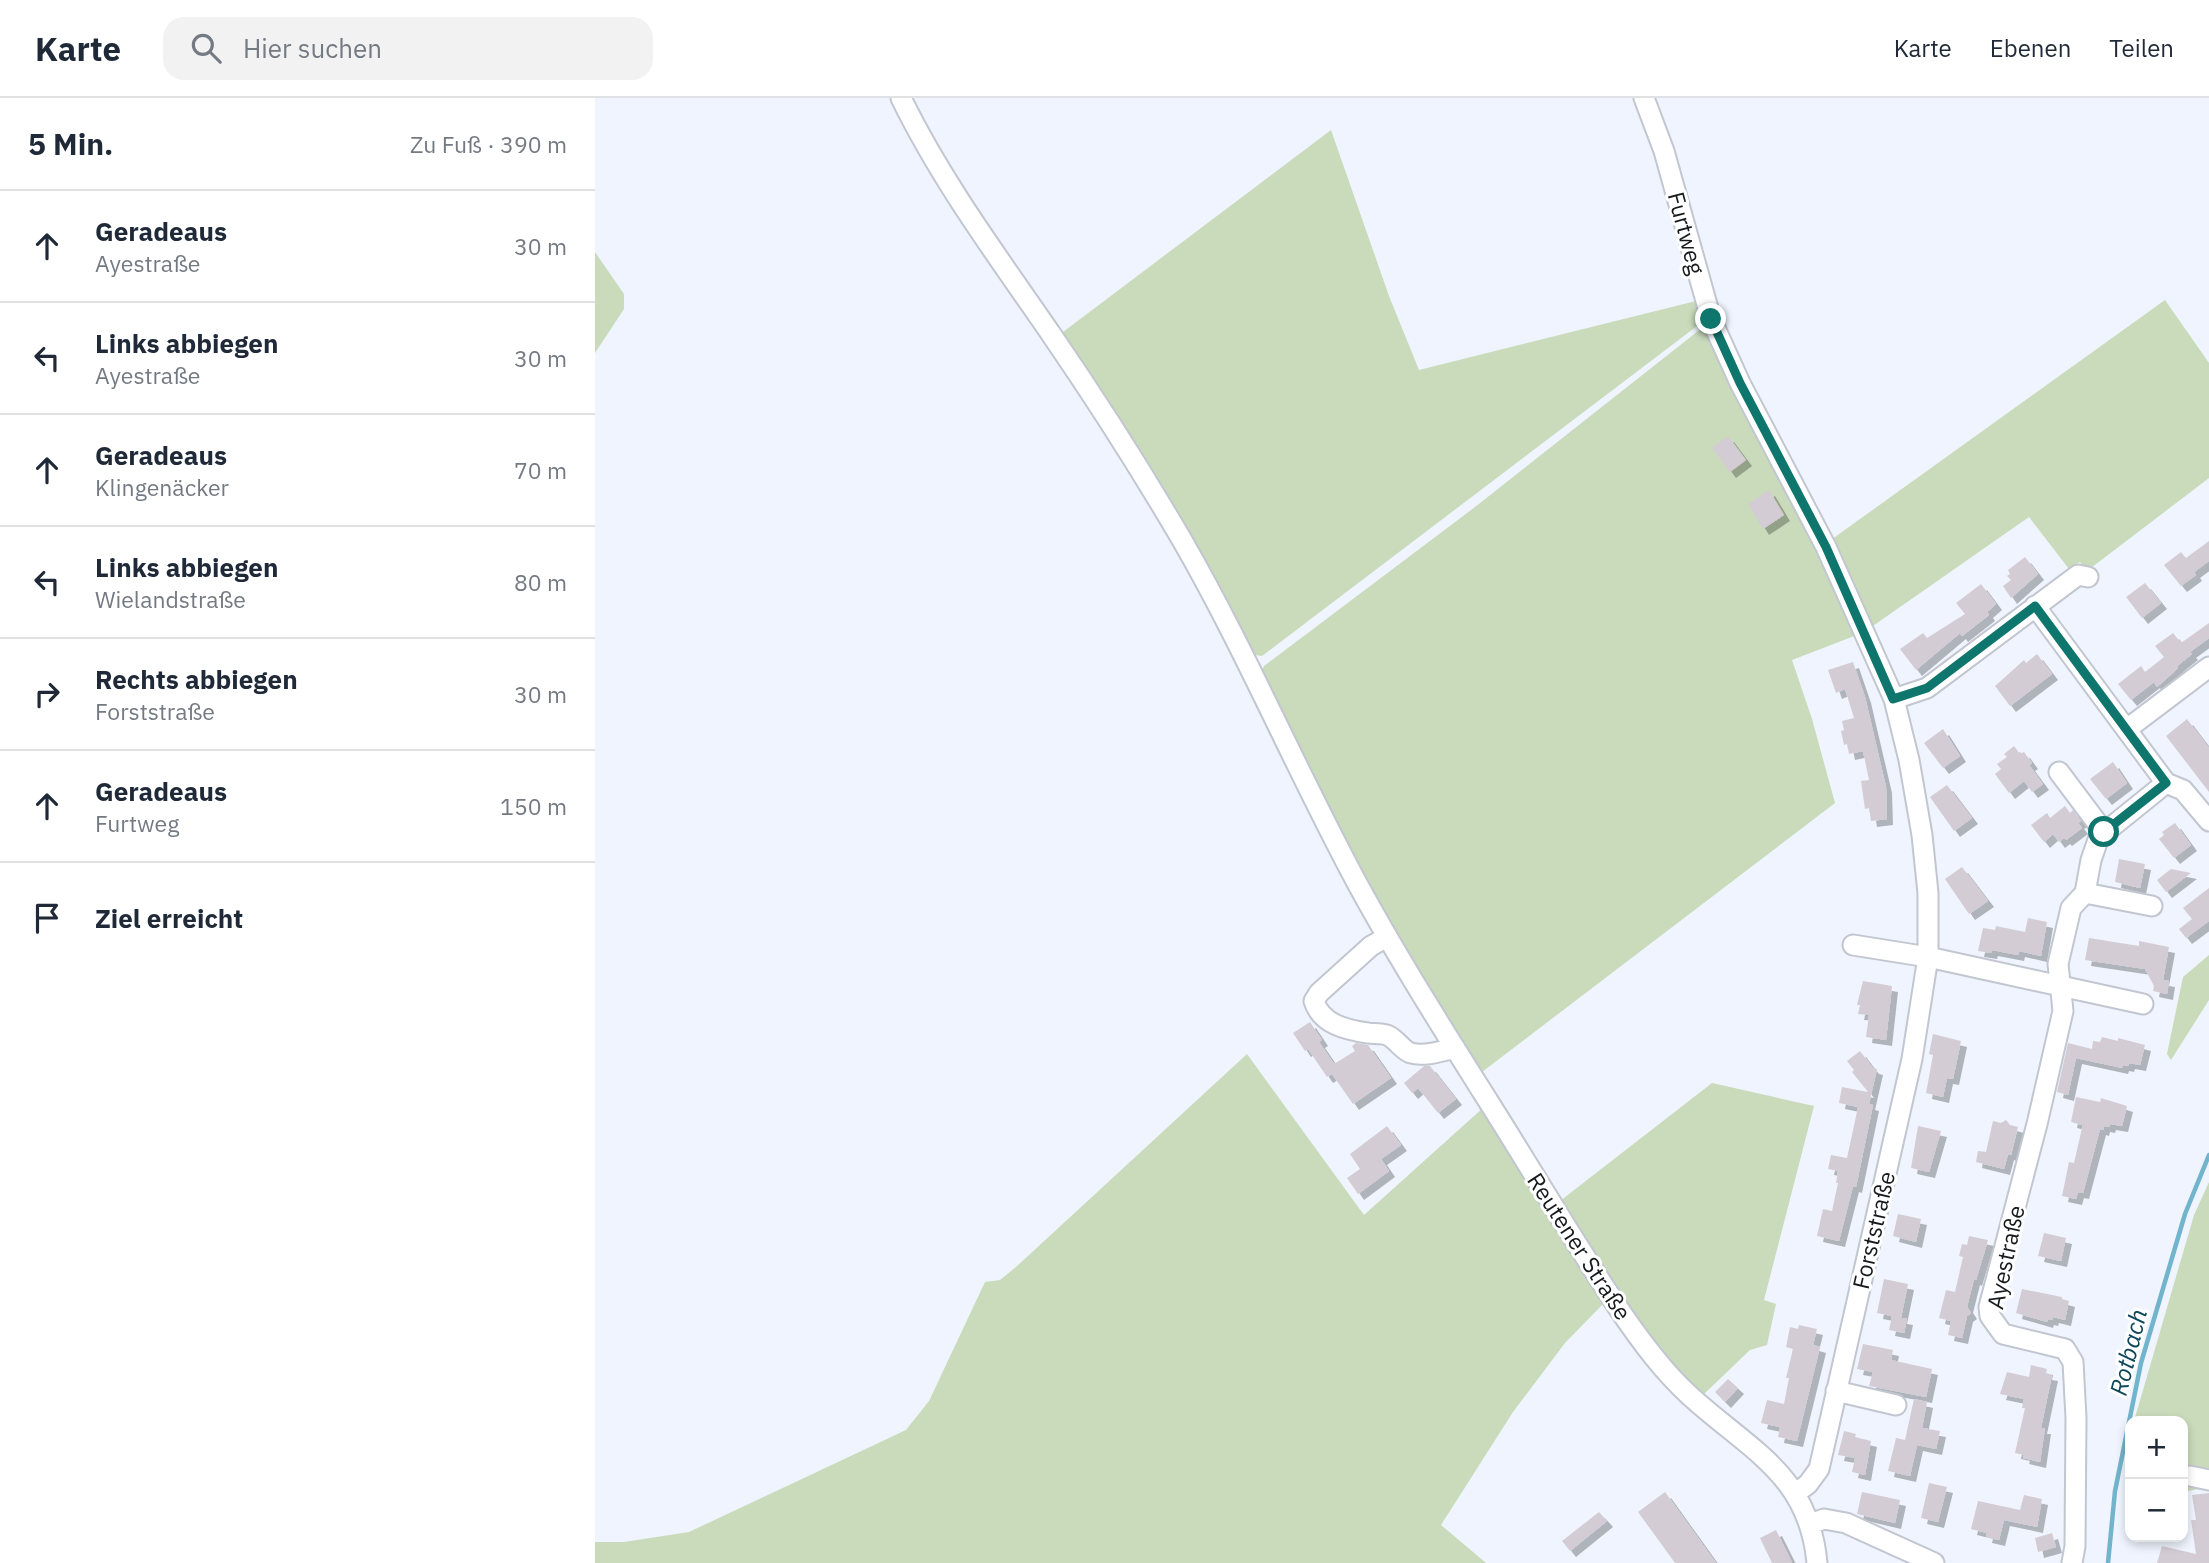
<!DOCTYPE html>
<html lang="de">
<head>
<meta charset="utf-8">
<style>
  body { margin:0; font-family:"IBM Plex Sans",sans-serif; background:#f2f2f3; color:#1f2937 }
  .controls { position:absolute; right:21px; bottom:21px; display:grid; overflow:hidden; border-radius:14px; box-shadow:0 4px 10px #0003 }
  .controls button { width:63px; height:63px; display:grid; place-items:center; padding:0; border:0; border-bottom:2px solid #e0e1e3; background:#fff; color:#1f2937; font:35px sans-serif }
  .stop { position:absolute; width:21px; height:21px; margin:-16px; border:5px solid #0f766e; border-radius:50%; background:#fff }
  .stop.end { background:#0f766e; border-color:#fff; box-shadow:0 2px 7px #0008 }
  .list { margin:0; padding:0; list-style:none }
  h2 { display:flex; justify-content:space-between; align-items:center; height:91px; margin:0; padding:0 28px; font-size:30px }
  h2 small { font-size:23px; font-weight:400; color:#747a83 }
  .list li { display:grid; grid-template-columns:46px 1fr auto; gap:21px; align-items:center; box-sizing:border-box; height:112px; padding:0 28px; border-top:2px solid #e0e1e3 }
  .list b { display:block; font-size:26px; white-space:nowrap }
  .list p { margin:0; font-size:23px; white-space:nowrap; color:#747a83 }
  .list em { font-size:23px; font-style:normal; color:#747a83 }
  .icon { flex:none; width:38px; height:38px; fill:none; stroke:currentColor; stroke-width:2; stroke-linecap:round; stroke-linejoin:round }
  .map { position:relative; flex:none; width:1614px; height:1465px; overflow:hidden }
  header { display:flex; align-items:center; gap:42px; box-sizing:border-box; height:98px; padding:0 35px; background:#fff; border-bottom:2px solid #e0e1e3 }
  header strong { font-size:33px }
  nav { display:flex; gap:38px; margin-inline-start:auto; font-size:24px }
  .search { width:490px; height:63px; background:#f2f2f3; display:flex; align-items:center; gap:18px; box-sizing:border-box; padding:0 24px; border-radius:21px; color:#747a83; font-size:26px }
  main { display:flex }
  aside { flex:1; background:#fff }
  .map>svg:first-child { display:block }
</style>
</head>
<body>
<header>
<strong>Karte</strong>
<div class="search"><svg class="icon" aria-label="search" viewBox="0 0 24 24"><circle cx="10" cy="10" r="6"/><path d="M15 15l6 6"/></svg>Hier suchen</div>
<nav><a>Karte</a><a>Ebenen</a><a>Teilen</a></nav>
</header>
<main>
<aside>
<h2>5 Min.<small>Zu Fuß · 390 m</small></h2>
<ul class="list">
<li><svg class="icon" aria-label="ahead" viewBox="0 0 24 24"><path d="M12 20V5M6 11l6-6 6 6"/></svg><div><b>Geradeaus</b><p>Ayestraße</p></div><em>30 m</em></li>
<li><svg class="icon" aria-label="left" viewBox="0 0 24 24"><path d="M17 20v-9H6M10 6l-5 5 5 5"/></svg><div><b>Links abbiegen</b><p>Ayestraße</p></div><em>30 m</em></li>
<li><svg class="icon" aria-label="ahead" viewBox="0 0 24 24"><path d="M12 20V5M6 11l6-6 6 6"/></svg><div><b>Geradeaus</b><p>Klingenäcker</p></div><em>70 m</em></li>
<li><svg class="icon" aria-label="left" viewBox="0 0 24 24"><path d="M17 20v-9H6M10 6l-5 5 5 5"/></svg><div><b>Links abbiegen</b><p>Wielandstraße</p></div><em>80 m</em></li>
<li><svg class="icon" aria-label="right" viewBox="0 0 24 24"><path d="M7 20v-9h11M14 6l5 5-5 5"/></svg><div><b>Rechts abbiegen</b><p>Forststraße</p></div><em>30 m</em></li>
<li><svg class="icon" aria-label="ahead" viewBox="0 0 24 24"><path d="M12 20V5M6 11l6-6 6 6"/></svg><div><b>Geradeaus</b><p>Furtweg</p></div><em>150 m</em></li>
<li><svg class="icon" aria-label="arrive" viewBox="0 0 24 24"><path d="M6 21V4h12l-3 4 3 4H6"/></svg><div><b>Ziel erreicht</b></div></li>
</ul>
</aside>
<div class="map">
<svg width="1614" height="1465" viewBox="0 0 1614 1465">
  <defs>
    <filter id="shadow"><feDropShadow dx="6" dy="6" stdDeviation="0" flood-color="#0004"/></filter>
  </defs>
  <rect width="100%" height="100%" fill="#eff4fe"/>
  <!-- green -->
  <path fill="#c9dbbb" d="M736 32 794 198 824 272 1105 202 1110 222 667 558 654 556 464 237Z
    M0 154 29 196V211L0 255Z
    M1570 202 1614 265V380L1492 473 1485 464 1474 471 1434 419 1275 530 1233 444Z
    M1112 226 1267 535 1197 562 1217 621 1240 705 883 977 767 780 665 577 669 568 880 409Z
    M1614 857V902L1576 962 1572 956 1588 879Z
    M652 956 769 1117 889 1009 1012 1202 970 1245 918 1314 846 1427 891 1465H0V1444H29L94 1434 311 1332 334 1303 390 1184 405 1182 421 1169Z
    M1117 985 1219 1008 1169 1202 1181 1206 1172 1247 1155 1252 1107 1298C1046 1244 1008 1170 965 1103Z
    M1614 1084V1389L1588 1394V1323H1539L1599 1117Z"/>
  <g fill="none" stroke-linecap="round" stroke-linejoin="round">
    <!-- stream -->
    <path stroke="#71b4cc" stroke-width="4.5" d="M1513 1465 1520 1393 1546 1265 1590 1116 1614 1057"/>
  </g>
  <!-- building -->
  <path fill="#d4ccd4" filter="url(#shadow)" d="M1133 338 1151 362 1135 374 1117 350Z
    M1174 392 1189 417 1168 431 1153 406Z
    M1614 443V463L1599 474 1601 477 1586 488 1569 467 1586 454 1591 460Z
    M1430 459 1443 476 1416 500 1408 488 1416 482 1412 478 1415 476 1413 472Z
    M1550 485 1566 505 1547 520 1531 499Z
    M1386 486 1401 506 1392 514 1394 517 1367 538 1365 535 1321 572 1305 551 1328 535 1332 540 1370 516 1361 505Z
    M1614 525V540L1595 554 1597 556 1582 568 1583 570 1572 580 1562 589 1559 584 1536 602 1523 586 1546 568 1550 574 1569 559 1560 548 1578 535 1586 545Z
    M1442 556 1457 576 1415 608 1400 588 1429 562 1431 565Z
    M1258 564 1270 599 1291 689 1292 721 1276 723 1274 710 1270 711 1266 683 1274 682 1268 653 1254 656 1252 646 1249 647 1246 633 1249 632 1247 623 1259 620 1250 591 1241 595 1233 572Z
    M1592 621 1614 650V694L1571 638Z
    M1348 631 1365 658 1348 670 1329 645Z
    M1419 648 1425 656 1429 654 1437 665 1434 667 1448 686 1437 694 1429 683 1414 695 1400 676 1406 671 1402 666 1412 659 1409 656Z
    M1518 664 1532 685 1511 701 1495 681Z
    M1352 687 1377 720 1359 733 1335 699Z
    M1470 708 1475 715 1478 712 1486 723 1483 725 1487 730 1471 742 1469 740 1464 744 1458 736 1449 744 1436 727 1452 715 1455 720Z
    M1580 725 1596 747 1579 760 1564 741 1569 737 1567 734Z
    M1524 761 1550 766 1545 790 1520 784Z
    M1367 769 1393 803 1374 816 1350 781Z
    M1576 771 1596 775 1571 794 1562 782Z
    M1614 790V823L1591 840 1584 831 1597 821 1588 810Z
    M1433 820 1452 824 1446 858 1424 853 1423 857 1397 852 1396 855 1383 853 1388 830 1400 832 1401 828 1430 834Z
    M1494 840 1544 848V843L1574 849 1568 882 1574 883 1572 896 1558 893 1559 888 1550 871 1490 862Z
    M1268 883 1297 888 1291 942 1271 939 1274 917 1263 916 1265 907H1262Z
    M715 924 727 942 724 944 739 966 760 953 757 948 761 945 773 947 796 980 758 1006 737 976 732 979 713 951 710 953 698 935Z
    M1338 936 1366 943 1358 981 1352 980 1348 999 1331 995 1338 957 1334 956Z
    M1507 939 1523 943V940L1550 947 1545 967 1534 965 1533 968 1528 967 1527 970 1481 960 1473 997 1462 994 1473 945 1497 951 1498 943 1505 944Z
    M1265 953 1278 970 1282 971 1274 1006 1278 1007 1261 1089 1258 1088 1244 1143 1222 1138 1228 1111 1237 1113 1243 1085H1241L1243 1073 1233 1071 1236 1057 1252 1060 1263 1009 1244 1005 1247 989 1273 994 1257 974 1259 972 1252 963Z
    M829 968H835L861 1001 843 1015 823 990 817 995 809 985Z
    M1481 999 1505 1004 1506 1000 1532 1008 1527 1028 1515 1026 1514 1029 1509 1028 1508 1032 1505 1031 1488 1095 1483 1094 1481 1101 1467 1098 1474 1064 1479 1065 1487 1030V1027L1476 1024Z
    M1411 1022 1415 1027 1423 1029 1416 1057 1413 1056 1409 1071 1381 1064 1383 1053 1391 1054 1398 1023 1406 1025Z
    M792 1028 806 1047 786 1061 794 1073 763 1096 752 1080 765 1071 755 1056Z
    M1323 1028 1346 1033 1334 1074 1316 1070Z
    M1303 1116 1326 1121 1321 1144 1298 1138Z
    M1449 1135 1471 1140 1466 1163 1443 1158Z
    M1374 1138 1393 1142 1381 1182 1379 1181 1372 1209 1376 1215 1372 1218 1367 1240 1353 1237 1356 1223 1344 1220 1351 1192 1360 1194 1368 1159 1364 1158 1367 1146 1372 1147Z
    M1289 1181 1313 1186 1306 1220 1312 1221 1309 1235 1294 1232 1297 1218 1302 1219 1282 1215Z
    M1427 1191 1467 1199V1201L1474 1203 1470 1222 1458 1219 1457 1222 1453 1221 1452 1224 1421 1215Z
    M1204 1227 1222 1231 1218 1247 1225 1249 1202 1343 1183 1339 1185 1329 1166 1325 1172 1302 1189 1306 1194 1280H1191L1198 1251 1191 1249 1195 1229 1203 1231Z
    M1268 1246 1298 1252 1296 1262 1337 1271 1331 1299 1274 1288 1278 1274 1262 1271Z
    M1436 1267 1452 1271 1451 1276 1457 1277 1446 1330H1450L1445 1364 1428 1360 1429 1357 1420 1355 1430 1310H1427L1429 1301 1405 1296 1412 1274 1434 1279Z
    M1133 1281 1143 1290 1130 1304 1120 1294Z
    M1319 1301 1332 1304 1327 1330 1345 1333 1341 1351 1322 1347 1315 1378 1293 1373 1301 1340 1310 1342Z
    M1249 1333 1261 1336 1260 1339 1276 1343 1270 1377 1257 1374 1260 1360 1243 1357Z
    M1334 1385 1352 1389 1343 1424 1326 1420Z
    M1070 1394 1121 1465H1080L1043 1414Z
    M1267 1394 1305 1402 1300 1425 1262 1416Z
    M1614 1395V1465H1562L1567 1448 1601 1456 1596 1422H1601L1597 1397Z
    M1429 1397 1447 1401 1442 1429 1409 1422 1404 1442 1391 1439 1392 1435 1376 1431 1383 1403 1425 1412Z
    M1004 1414 1012 1423 975 1453 967 1443Z
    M1181 1432 1193 1456 1197 1465H1177L1165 1440Z
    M1457 1435 1461 1449 1443 1454 1440 1440Z"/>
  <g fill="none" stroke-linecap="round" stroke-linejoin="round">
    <defs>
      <path id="minor" d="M306 0C347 84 403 159 456 236 502 303 546 372 587 442 651 553 701 672 762 785 805 864 854 941 902 1017 944 1084 984 1152 1028 1217 1048 1246 1068 1273 1094 1297 1154 1352 1214 1376 1222 1465
        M1049 0 1069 53 1116 221 1145 285 1231 449 1299 601 1314 662 1327 737 1333 795V859L1317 961 1224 1371 1213 1386 1201 1395
        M1440 508 1571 685 1588 692 1614 723
        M1299 601 1332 590 1483 477 1493 479
        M1532 631 1614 569
        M1464 674 1509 734
        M1490 795 1557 808
        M792 839 776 848 724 895 719 903C726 926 751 932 773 935 779 936 789 935 794 938 802 942 808 953 816 955 829 959 847 953 860 950
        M1258 847 1333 859 1548 906
        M1241 1293 1301 1307
        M1595 1378 1614 1382
        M1215 1426 1229 1421 1251 1425 1339 1465
        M1477 1465 1480 1448 1481 1320 1478 1264 1470 1251 1408 1236 1395 1218 1394 1209 1442 1026 1468 913 1463 866 1476 810 1490 795 1496 762 1504 739 1571 685"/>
    </defs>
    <!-- minor casing -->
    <use href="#minor" stroke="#c1c6d0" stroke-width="23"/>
    <!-- minor -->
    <use href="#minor" stroke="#fff" stroke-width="19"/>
  </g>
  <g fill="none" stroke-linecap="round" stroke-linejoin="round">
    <!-- route -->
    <path stroke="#0f766e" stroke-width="9" d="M1116 221 1145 285 1231 449 1298 601 1332 590 1440 508 1571 685 1509 734"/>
  </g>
  <g text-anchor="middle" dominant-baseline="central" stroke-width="6" stroke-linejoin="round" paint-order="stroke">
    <!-- street labels -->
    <g font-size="23" fill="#17191c" stroke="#fff">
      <text transform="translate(1092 135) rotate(75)">Furtweg</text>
      <text transform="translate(1278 1132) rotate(-77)">Forststraße</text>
      <text transform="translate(985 1148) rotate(57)">Reutener Straße</text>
      <text transform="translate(1410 1159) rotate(-78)">Ayestraße</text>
    </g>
    <!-- water labels -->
    <g font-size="24" font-style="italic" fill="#0c4759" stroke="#fff">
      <text transform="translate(1533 1254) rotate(-76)">Rotbach</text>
    </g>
  </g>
</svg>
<div class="controls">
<button>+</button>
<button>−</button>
</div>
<div class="stop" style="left:1509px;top:734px"></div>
<div class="stop end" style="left:1116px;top:221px"></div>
</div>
</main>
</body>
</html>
